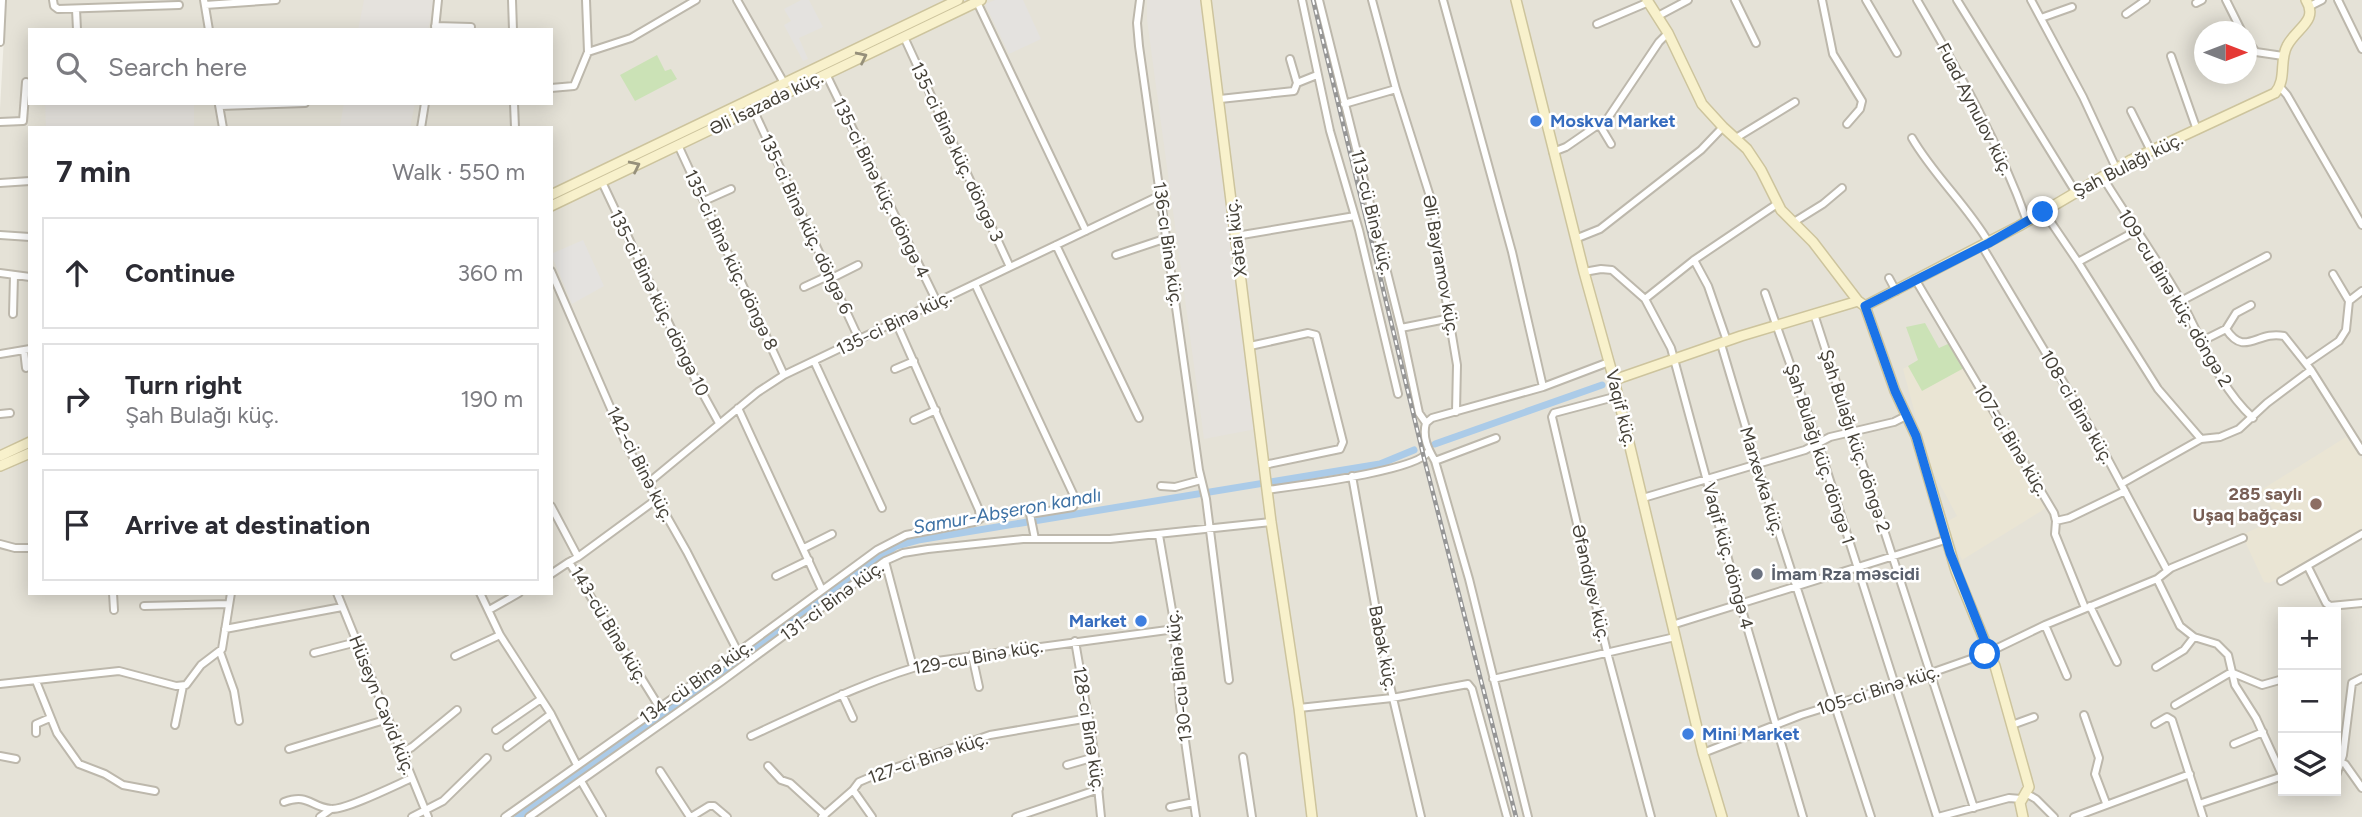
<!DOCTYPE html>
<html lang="en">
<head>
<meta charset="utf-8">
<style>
  body { margin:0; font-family:Figtree,sans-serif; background:#f7f7f7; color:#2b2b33 }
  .controls { position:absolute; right:21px; bottom:21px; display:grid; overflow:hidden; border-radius:0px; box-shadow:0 4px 18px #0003 }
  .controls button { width:63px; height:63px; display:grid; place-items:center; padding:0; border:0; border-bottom:2px solid #e1e1e2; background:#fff; color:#2b2b33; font:35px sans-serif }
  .compass { position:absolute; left:2194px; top:21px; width:63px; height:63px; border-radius:50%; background:#fff; box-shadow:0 4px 18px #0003; rotate:90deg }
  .stop { position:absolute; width:21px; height:21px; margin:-16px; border:5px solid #1a73e8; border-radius:50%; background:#fff }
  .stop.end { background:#1a73e8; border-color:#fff; box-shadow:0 2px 7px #0008 }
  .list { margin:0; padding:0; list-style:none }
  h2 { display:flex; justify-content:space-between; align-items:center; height:91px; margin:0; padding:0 28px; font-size:30px }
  h2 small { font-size:23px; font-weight:400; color:#7c7c81 }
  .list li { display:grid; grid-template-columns:46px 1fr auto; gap:21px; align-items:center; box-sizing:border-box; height:112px; margin:0 14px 14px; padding:0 14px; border:2px solid #e1e1e2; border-radius:0px }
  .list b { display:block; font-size:26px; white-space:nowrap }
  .list p { margin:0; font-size:23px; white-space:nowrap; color:#7c7c81 }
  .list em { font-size:23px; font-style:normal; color:#7c7c81 }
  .icon { flex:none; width:38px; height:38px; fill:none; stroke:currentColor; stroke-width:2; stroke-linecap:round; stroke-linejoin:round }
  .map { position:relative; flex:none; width:2362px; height:817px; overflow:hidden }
  .search { position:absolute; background:#fff; box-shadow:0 4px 18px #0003; left:28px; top:28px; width:525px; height:77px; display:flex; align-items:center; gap:18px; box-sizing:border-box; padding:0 24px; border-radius:0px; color:#7c7c81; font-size:26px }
  .panel { position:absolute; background:#fff; box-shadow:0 4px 18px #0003; left:28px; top:126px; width:525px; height:469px; border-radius:0px }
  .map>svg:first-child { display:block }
</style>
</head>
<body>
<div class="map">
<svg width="2362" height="817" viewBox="0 0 2362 817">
  <rect width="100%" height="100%" fill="#f2f0e8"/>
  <!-- residential -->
  <path fill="#e5e2d7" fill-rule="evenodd" d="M6 0H2362V817H0V109ZM30 30H551V103H30ZM2204 32H2246V74H2204ZM30 128H551V593H30ZM2283 612H2336V791H2283Z"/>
  <!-- industrial -->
  <path fill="#e5e2dd" d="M364 0H434L428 30H358Z
    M1147 0H1200L1256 429 1204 439 1147 20Z
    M45 103H194V128H46Z
    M344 103H415L410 128 340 126Z"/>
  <!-- education -->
  <path fill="#eae5d4" d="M1950 343 2046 508 1962 560 1946 522 1957 516 1928 462 1903 369Z
    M2346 437 2362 459V528L2307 564 2269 583 2264 582 2242 535 2278 518 2261 490Z"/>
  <!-- green -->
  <path fill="#cbe2b6" d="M657 55 665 71 671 69 677 79 635 101 620 75Z
    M1925 323 1939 348 1950 343 1964 368 1922 391 1908 366 1918 360 1906 327Z"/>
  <!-- parking -->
  <path fill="#e4e2df" d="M801 0H809L823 27 799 38 808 59 803 61 784 25 791 21 784 9Z
    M995 0H1023L1041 39 1009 54 985 4Z
    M583 240 604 286 572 304 551 254Z"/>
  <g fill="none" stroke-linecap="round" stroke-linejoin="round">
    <!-- canal -->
    <path stroke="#abcbe8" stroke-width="7" d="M1435 444 1602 385
      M518 817 896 546 918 540 1380 464 1414 450"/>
    <defs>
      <path id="street" d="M53 0 54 6 58 9 179 5
        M204 0 209 30
        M512 0 513 30
        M586 0 588 52
        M737 0 784 83
        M1140 0 1137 23 1139 46 1199 470 1206 499 1229 680
        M1302 0 1330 131 1359 230 1398 394
        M1319 0 1401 328 1419 413 1426 423
        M1372 0 1396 89 1434 209 1438 252 1457 365 1456 412
        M1443 0 1512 252 1543 387
        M1735 0 1756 43
        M1822 0 1833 54 1862 101 1860 109 1847 124
        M1866 0 1897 53
        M1917 0C1959 72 1999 143 2027 221
        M1957 0 2075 191
        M2031 0 2083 97 2116 168
        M2226 0 2242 32
        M2338 0 2362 49
        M977 2 1086 231
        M2196 3 2202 0
        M205 5 276 0
        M2310 6 2322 0
        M76 9 77 30
        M2126 14 2146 0
        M1658 16 1688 0
        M2041 18 2072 7
        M1597 24 1649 2
        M435 26 471 27
        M435 29 438 0
        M904 37 1010 267
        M2246 39 2256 52 2283 56
        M0 42 2 0
        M2171 56 2197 130
        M826 74 937 302
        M1297 83 1317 75
        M2280 87 2287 95 2362 225
        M551 88 574 86 588 52 631 38 696 0
        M1220 99 1294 91 1297 83 1290 59
        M514 103 515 128
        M1344 104 1396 89
        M219 105 223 128
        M220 106 305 103
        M753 109 859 339
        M2131 111 2151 151
        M0 122 23 121 26 82
        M1599 124 1611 144
        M421 128 425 103
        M1736 138 1795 102
        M1912 138C1934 176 1967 205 1989 243
        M678 145 784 375
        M1553 152 1566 147 1608 118 1659 42 1668 33
        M2102 176C2127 217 2156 257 2180 299 2202 339 2218 386 2253 418
        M602 182 697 383 719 423
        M0 183 30 181
        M704 201 731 189
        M2044 212 2078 262 2158 389 2201 439
        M1794 222 1823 204 1842 188
        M0 235 30 237
        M1236 236 1355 216
        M1575 239 1600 229 1701 150 1723 127
        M1056 245 1139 418
        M1982 246 2096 437 2167 570
        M1116 255 1167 238
        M1694 260 1708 286 1727 341
        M2078 262 2136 231
        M551 271 628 448 687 552 738 652
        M1584 272 1601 269 1612 270 1645 299 1694 260 1777 204
        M0 273 30 277
        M832 278 858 265
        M1889 278 1896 291
        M1915 279 2054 513 2056 521 2055 534 2085 608
        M975 284 1075 498 1076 501 1073 507 1030 514 1035 539
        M804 287 830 275
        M1765 293 1818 443 1937 817
        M1645 299 1671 348 1740 603 1803 817
        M2181 301 2267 256
        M2349 301 2362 291
        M13 314 14 275
        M1814 314 1974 808
        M1401 328 1451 318
        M2226 329 2236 313 2251 305
        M2202 341 2226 329C2245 358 2257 330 2284 336L2311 370 2362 451
        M1721 344 1757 465 1871 817
        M1250 346 1308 333 1316 335 1343 442 1340 449 1264 465
        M24 350 26 368
        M0 354 30 349
        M814 361 882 508
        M2307 363 2339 341 2346 330 2349 301 2333 274
        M895 369 914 361
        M1618 396 1554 413 1552 417 1607 652 1651 817
        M738 408 822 590
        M0 414 10 413
        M914 420 936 410
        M1426 423C1422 437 1428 449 1435 461L1469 579 1528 817
        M1426 423 1432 418 1543 387 1609 362
        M1435 461 1496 438
        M1352 476 1388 677 1421 817
        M648 483 758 392 784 375 1161 195
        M2121 484 2201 439 2220 437 2239 429 2267 403 2311 370
        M1161 486 1175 487 1201 480
        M1267 490C1294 486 1417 471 1428 452
        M1643 498 1805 450 1830 437 1894 422 1906 416
        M551 506 578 557 569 562 660 708
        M2056 521 2069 518 2125 491
        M1159 535 1173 616 1180 706 1196 817
        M0 544 15 548H30
        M804 548 832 534
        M578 557 657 499
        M885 561 913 667
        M2308 567 2326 603 2330 606 2362 603
        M551 574 569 562
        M776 576 809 560
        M2157 579 2180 626 2194 637 2217 644 2228 655 2235 685 2256 718 2283 777
        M2281 581 2362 534
        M113 593 114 610
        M337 593 428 817
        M480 593 500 635 551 714 577 765
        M144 606 229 604
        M2090 606 2117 662
        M489 610 519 593
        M1672 625 1945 540
        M2045 625 2067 676
        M225 629 342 607
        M1075 641 1095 757 1101 817
        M220 652 234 691 239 721
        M314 653 357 642
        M972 655 979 687
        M455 656 500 635
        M2156 667 2184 650 2194 637
        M1493 679 1675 637
        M36 681 57 733 79 764 105 774 123 785 155 791
        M0 684 119 671 176 686 186 685 201 665 222 649 231 593
        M842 694 853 718
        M2175 705 2228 674 2233 673 2262 685 2283 679
        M1299 708 1392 698 1468 684 1472 689 1507 817
        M2084 715 2099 758 2095 774 2106 803
        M2155 724 2167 717 2172 720 2203 817
        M175 725 183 686
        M2012 725 2034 717
        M496 730 541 699
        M36 733V724L50 718
        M751 736C812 708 872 678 937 661L1175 629
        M2234 744 2263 732
        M507 747 551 714
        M289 749 388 719
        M401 753 412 747 457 710
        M1703 753 1801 715 1894 686 1985 654 2045 625 2157 579 2171 568 2243 538
        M0 756 16 759
        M1243 757 1252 817
        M2336 761 2345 764 2362 788
        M1067 765 1095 757
        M768 766 781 780 790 783 825 815
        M660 771 690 817
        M2336 776 2343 755 2352 683 2362 678
        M581 781 602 817
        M853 790 872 817
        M2027 794 2036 799 2054 817
        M284 802C309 793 310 807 331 809 346 810 396 785 412 778
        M2199 804 2283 776
        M1170 807 1194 802
        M320 817 331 809
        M412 817 443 801 487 758
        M505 817 738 652 877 550 906 535 974 522 980 519 979 510 896 322
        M529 817 722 681 885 561 903 553 928 549 1023 539H1110L1271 522
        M691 817 709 806H714L727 817
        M822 817 853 790 859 782 880 773 990 735 1089 718
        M1016 817 1099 789
        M1938 817 2009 798 2021 799
        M2074 817 2190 774"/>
      <path id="secondary" d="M1206 0 1271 522 1299 708 1312 817
        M1516 0 1584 272 1614 380 1703 753 1722 817
        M1647 0 1668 33 1702 104 1723 127 1747 149 1761 170 1781 210 1813 242 1858 301 1865 306 1895 391 1916 436 1956 571 1995 666 2029 787 2020 803 2023 817
        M551 195 958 0
        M551 206 981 0
        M1865 306 2019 226 2131 160 2275 93C2287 79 2279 61 2287 46 2296 28 2319 21 2306 0
        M1614 380 1741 336 1858 301
        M0 456 30 442
        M0 466 30 453"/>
    </defs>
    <!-- street casing -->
    <use href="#street" stroke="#bdb8ac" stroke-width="10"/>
    <!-- secondary casing -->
    <use href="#secondary" stroke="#cdc49d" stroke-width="12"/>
    <!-- street -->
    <use href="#street" stroke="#fff" stroke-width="6"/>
    <!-- secondary -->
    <use href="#secondary" stroke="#f8f1cc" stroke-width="9"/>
    <defs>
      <path id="rail" d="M1313 0 1424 458 1516 817"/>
    </defs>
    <!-- rail casing -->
    <use href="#rail" stroke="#969696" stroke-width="4.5"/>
    <!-- rail -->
    <use href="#rail" stroke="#fff" stroke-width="2" stroke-dasharray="5" stroke-linecap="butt"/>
  </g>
  <!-- one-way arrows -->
  <defs><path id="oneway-chevron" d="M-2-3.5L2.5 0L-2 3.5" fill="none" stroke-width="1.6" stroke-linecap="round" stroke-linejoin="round" transform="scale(1.75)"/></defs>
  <g stroke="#96907b">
    <use href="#oneway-chevron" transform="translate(862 57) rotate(-26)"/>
    <use href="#oneway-chevron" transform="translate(635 166) rotate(-26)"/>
  </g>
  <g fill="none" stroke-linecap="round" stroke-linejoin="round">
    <!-- route -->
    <path stroke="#1a73e8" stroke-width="9" d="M1985 654 1989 652 1950 553 1916 436 1895 391 1865 306 1989 243 2043 212"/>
  </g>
  <!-- markers -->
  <g fill="#3f7fe0" stroke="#fff" stroke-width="2.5">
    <circle cx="1536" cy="121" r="7"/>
    <circle cx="1141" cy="621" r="7"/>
    <circle cx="1688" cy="734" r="7"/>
  </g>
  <circle fill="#8d6e63" stroke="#fff" stroke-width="2.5" cx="2316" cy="504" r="7"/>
  <circle fill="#6b7280" stroke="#fff" stroke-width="2.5" cx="1757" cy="574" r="7"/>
  <g text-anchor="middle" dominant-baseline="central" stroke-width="5" stroke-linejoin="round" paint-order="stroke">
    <!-- street labels -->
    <g font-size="18" fill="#454138" stroke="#fff">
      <text transform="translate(766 103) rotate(-26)">Əli İsazadə küç.</text>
      <text transform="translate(1975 109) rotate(63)">Fuad Aynulov küç.</text>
      <text transform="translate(957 152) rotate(65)">135-ci Binə küç. döngə 3</text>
      <text transform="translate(2128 165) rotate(-27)">Şah Bulağı küç.</text>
      <text transform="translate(881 188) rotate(64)">135-ci Binə küç. döngə 4</text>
      <text transform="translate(1372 212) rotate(76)">113-cü Binə küç.</text>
      <text transform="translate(806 224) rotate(65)">135-ci Binə küç. döngə 6</text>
      <text transform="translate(1236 238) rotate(-97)">Xətai küç.</text>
      <text transform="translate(1168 244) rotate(82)">136-cı Binə küç.</text>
      <text transform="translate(731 260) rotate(65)">135-ci Binə küç. döngə 8</text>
      <text transform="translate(1441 265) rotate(80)">Əli Bayramov küç.</text>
      <text transform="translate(2175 298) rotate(59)">109-cu Binə küç. döngə 2</text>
      <text transform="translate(659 303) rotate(64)">135-ci Binə küç. döngə 10</text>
      <text transform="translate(894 323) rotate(-26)">135-ci Binə küç.</text>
      <text transform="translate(2077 407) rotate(60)">108-ci Binə küç.</text>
      <text transform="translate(1621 408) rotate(76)">Vaqif küç.</text>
      <text transform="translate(2011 440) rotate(59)">107-ci Binə küç.</text>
      <text transform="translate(1855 441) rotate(72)">Şah Bulağı küç. döngə 2</text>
      <text transform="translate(1820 454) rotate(72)">Şah Bulağı küç. döngə 1</text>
      <text transform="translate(640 464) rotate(63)">142-ci Binə küç.</text>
      <text transform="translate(1762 481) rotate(73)">Marxevka küç.</text>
      <text transform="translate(1728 556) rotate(75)">Vaqif küç. döngə 4</text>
      <text transform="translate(1591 583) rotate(77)">Əfəndiyev küç.</text>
      <text transform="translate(832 601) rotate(-36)">131-ci Binə küç.</text>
      <text transform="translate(609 625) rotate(59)">143-cü Binə küç.</text>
      <text transform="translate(1383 648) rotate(79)">Babək küç.</text>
      <text transform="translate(978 657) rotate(-10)">129-cu Binə küç.</text>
      <text transform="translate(1179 676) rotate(-96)">130-cu Binə küç.</text>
      <text transform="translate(696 682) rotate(-35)">134-cü Binə küç.</text>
      <text transform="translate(1878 690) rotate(-18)">105-ci Binə küç.</text>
      <text transform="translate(382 705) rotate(68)">Hüseyn Cavid küç.</text>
      <text transform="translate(1089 729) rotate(81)">128-ci Binə küç.</text>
      <text transform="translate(928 758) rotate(-19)">127-ci Binə küç.</text>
    </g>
    <!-- shop labels -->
    <g font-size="18" font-weight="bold" fill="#366cbe" stroke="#fff" text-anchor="start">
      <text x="1550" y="121">Moskva Market</text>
      <text x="1127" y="621" text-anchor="end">Market</text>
      <text x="1702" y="734">Mini Market</text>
    </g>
    <!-- education labels -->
    <g font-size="18" font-weight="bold" fill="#785e54" stroke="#fff" text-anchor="end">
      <text x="2302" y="494">285 saylı<tspan x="2302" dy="21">Uşaq bağçası</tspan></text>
    </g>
    <!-- worship labels -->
    <g font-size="18" font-weight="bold" fill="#5b616d" stroke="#fff" text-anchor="start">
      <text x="1771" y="574">İmam Rza məscidi</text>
    </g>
    <!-- water labels -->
    <g font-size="19" font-style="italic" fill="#3d71a4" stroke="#fff">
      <text transform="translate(1007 511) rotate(-10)">Samur-Abşeron kanalı</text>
    </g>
  </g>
</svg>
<div class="controls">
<button>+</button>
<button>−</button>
<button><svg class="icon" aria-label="layers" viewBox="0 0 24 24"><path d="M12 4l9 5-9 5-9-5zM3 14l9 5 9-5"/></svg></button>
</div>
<svg class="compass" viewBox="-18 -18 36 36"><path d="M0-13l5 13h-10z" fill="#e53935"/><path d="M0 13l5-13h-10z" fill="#7c7c81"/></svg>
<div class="stop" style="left:1985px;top:654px"></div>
<div class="stop end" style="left:2043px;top:212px"></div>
<div class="search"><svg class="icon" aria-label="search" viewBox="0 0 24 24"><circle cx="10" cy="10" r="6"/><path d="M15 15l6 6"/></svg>Search here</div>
<section class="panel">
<h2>7 min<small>Walk · 550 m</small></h2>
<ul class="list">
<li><svg class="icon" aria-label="ahead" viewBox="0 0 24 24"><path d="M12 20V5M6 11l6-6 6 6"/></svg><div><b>Continue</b></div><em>360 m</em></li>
<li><svg class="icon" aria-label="right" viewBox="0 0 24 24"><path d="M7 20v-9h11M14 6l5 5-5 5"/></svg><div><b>Turn right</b><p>Şah Bulağı küç.</p></div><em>190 m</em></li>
<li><svg class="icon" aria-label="arrive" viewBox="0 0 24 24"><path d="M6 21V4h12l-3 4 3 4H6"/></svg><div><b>Arrive at destination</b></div></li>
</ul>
</section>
</div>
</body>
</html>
